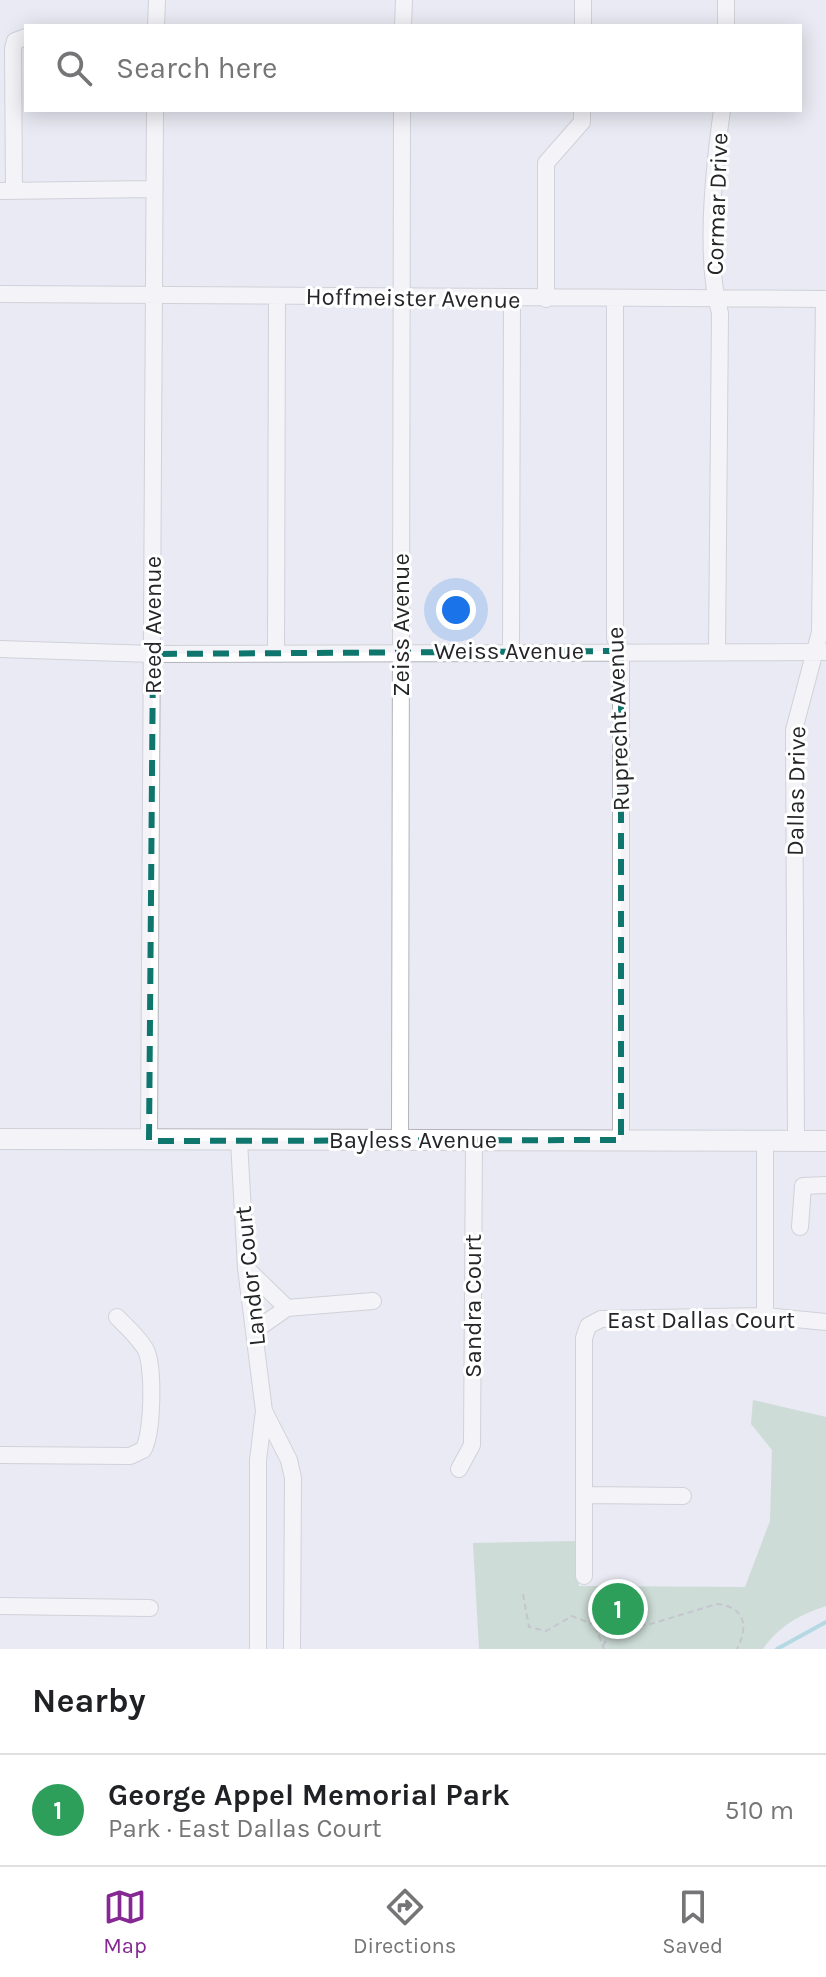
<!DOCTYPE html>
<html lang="en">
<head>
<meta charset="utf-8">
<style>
  body { margin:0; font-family:Karla,sans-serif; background:#f6f6f6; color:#202124 }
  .you { position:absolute; left:456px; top:610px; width:28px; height:28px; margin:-20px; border:6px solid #fff; border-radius:50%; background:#1a73e8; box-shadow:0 0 0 12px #1a73e833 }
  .badge { display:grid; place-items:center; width:52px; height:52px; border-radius:50%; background:#852894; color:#fff; font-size:26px; font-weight:700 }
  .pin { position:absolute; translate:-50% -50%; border:4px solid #fff; box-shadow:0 2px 8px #0006 }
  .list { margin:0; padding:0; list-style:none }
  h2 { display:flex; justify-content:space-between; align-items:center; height:104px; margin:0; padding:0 32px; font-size:34px }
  h2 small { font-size:26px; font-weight:400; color:#757577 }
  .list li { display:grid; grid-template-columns:52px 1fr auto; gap:24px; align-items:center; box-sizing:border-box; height:112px; padding:0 32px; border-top:2px solid #e0e0e0 }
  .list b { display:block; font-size:30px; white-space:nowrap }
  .list p { margin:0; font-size:26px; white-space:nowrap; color:#757577 }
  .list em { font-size:26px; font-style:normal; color:#757577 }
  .icon { flex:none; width:44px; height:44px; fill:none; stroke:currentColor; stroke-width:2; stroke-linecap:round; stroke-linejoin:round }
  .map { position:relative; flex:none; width:826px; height:1649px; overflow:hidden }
  .search { position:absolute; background:#fff; box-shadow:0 4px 20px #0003; left:24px; right:24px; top:24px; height:88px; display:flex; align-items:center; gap:20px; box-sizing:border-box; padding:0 28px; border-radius:0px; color:#757577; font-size:30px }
  .sheet { height:216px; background:#fff }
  nav { display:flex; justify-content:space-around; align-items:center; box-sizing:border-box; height:112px; border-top:2px solid #e0e0e0; background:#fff; font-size:22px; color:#757577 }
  nav a { display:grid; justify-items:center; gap:4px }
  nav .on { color:#852894 }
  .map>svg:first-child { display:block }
</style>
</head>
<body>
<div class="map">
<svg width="826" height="1649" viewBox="0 0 826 1649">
  <rect width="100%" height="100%" fill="#e9eaf3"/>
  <!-- green -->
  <path fill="#aaccb4" d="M753 1400 826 1417V1606C799 1615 779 1626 763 1649H479L473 1543 577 1541 579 1586 745 1587 770 1521 772 1450 751 1424Z"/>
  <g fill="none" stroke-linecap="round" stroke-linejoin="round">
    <!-- stream -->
    <path stroke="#77c5cf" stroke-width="4" d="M777 1649 826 1622"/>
    <defs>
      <path id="minor" d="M156 26 157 0
        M403 26 404 0
        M583 26V0
        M726 26V0
        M0 191 154 189
        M14 191 13 49 15 41 26 37
        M0 294 826 299
        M615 298V638L621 651V1140
        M546 299V163L582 122V110
        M0 649 153 654 826 652
        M511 651 512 299
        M717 651 720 313C704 259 714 167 722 110
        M276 653 277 296
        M400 1140 402 110
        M149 1141 155 110
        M239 1141 246 1268 264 1411 258 1460V1649
        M796 1141 794 730 820 632 824 299
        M800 1227 803 1186 826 1185
        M246 1268 287 1308
        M765 1316V1141
        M254 1331 287 1308 373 1301
        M264 1411 289 1460 293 1478 292 1649
        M0 1455 130 1456 143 1450C153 1435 154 1367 146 1350 139 1338 127 1327 117 1317
        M459 1469 472 1445 474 1140
        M585 1495 683 1496
        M584 1576V1338L588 1326 601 1319 765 1316 826 1322
        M0 1606 150 1608"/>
      <path id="major" d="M0 1139 826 1141"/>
    </defs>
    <!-- minor casing -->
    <use href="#minor" stroke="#b3b4bc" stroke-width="18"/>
    <!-- major casing -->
    <use href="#major" stroke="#b3b4bc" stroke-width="22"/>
    <!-- path -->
    <path stroke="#999aa0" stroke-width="2" stroke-dasharray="6 4" stroke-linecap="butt" d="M523 1594 529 1627 546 1631 572 1616 595 1625H647L717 1604C745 1607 749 1626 737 1649
      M595 1626 604 1649
      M603 1646 613 1627"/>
    <!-- minor -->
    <use href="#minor" stroke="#fff" stroke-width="16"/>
    <!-- major -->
    <use href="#major" stroke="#fff" stroke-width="20"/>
  </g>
  <!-- marked area -->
  <path d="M0 0H826V1649H0ZM621 651V1140L149 1141 153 654Z" fill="#e9eaf3" fill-opacity=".55" fill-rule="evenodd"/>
  <path fill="none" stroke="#0f766e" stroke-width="6" stroke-dasharray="16 10" stroke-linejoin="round" d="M621 651V1140L149 1141 153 654Z"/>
  <g text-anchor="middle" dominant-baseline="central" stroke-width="6" stroke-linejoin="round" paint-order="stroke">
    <!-- street labels -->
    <g font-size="24" fill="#242528" stroke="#fff">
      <text transform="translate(717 204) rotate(-88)">Cormar Drive</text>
      <text transform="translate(413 298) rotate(1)">Hoffmeister Avenue</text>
      <text transform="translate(153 625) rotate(-90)">Reed Avenue</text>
      <text transform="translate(401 625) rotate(-90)">Zeiss Avenue</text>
      <text x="509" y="651">Weiss Avenue</text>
      <text transform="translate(618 719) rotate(-92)">Ruprecht Avenue</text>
      <text transform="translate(796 791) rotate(-89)">Dallas Drive</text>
      <text x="413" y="1140">Bayless Avenue</text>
      <text transform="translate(250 1276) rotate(-96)">Landor Court</text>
      <text transform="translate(473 1306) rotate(-90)">Sandra Court</text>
      <text x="701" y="1320">East Dallas Court</text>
    </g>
  </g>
</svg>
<div class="you"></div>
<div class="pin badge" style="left:618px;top:1609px;background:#2e9e5b">1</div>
<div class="search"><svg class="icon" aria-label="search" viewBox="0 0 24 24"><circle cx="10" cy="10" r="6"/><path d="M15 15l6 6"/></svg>Search here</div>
</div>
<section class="sheet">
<h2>Nearby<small></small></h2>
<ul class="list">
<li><span class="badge" style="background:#2e9e5b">1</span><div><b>George Appel Memorial Park</b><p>Park · East Dallas Court</p></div><em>510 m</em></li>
</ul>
</section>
<nav>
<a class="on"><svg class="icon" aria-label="map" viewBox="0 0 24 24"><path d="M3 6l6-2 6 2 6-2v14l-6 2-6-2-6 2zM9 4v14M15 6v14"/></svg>Map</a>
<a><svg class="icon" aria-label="directions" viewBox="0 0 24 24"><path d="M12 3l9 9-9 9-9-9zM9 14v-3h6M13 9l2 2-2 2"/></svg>Directions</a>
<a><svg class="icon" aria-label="saved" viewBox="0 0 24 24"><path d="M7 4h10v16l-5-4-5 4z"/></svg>Saved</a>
</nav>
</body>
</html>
